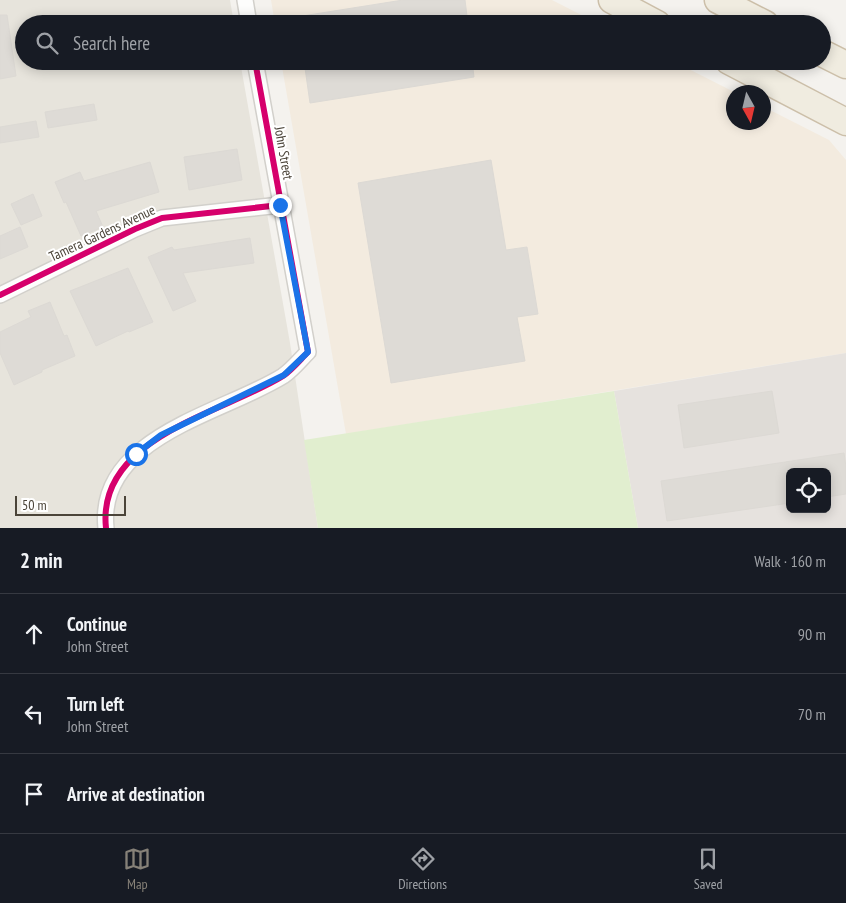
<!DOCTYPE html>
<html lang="en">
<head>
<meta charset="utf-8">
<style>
  body { margin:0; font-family:"PT Sans Narrow",sans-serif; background:#20242c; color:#f1f3f6 }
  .controls { position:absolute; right:15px; bottom:15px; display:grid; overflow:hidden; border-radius:8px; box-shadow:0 2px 12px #0003 }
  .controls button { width:45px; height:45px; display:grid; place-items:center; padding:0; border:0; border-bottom:1px solid #363941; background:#171b24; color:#f1f3f6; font:25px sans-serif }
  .compass { position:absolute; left:726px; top:85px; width:45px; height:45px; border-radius:50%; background:#171b24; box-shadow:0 2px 12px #0003; rotate:172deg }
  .scale { position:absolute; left:15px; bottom:12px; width:111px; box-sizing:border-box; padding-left:5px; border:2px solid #4b4439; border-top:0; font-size:14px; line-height:18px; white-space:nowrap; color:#4b4439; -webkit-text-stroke:4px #fff; paint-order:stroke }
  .stop { position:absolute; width:15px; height:15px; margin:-11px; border:4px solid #1a73e8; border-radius:50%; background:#fff }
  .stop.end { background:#1a73e8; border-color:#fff; box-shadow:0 1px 5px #0008 }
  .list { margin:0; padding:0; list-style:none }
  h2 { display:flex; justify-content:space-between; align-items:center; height:65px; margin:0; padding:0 20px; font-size:21px }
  h2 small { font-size:16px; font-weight:400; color:#9ea1a6 }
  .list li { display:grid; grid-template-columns:32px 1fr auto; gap:15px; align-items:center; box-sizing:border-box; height:80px; padding:0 20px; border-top:1px solid #363941 }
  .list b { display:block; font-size:19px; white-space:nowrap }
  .list p { margin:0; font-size:16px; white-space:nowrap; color:#9ea1a6 }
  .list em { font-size:16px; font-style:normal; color:#9ea1a6 }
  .icon { flex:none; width:28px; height:28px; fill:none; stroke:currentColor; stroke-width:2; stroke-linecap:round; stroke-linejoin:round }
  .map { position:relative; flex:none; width:846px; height:528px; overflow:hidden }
  .search { position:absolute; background:#171b24; box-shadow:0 2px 12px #0003; left:15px; right:15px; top:15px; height:55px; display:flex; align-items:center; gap:12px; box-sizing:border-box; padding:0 18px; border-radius:28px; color:#9ea1a6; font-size:19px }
  .sheet { height:305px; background:#171b24 }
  nav { display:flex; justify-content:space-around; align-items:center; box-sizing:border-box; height:70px; border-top:1px solid #363941; background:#171b24; font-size:14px; color:#9ea1a6 }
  nav a { display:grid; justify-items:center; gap:2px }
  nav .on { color:#868178 }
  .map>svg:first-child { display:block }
</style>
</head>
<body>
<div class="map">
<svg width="846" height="528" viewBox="0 0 846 528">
  <rect width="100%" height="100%" fill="#f4f2ee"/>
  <!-- residential -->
  <path fill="#e7e4dc" d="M0 0H230L234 24H24V61H240L290 343 318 528H0Z"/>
  <!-- commercial -->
  <path fill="#f3ebdf" d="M271 0H552L599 24H275Z
    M281 61H673L734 92V122H764V107L829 140 846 160V353L346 434Z"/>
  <!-- industrial -->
  <path fill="#e6e2de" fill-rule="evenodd" d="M846 353V528H638L614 391ZM790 472H827V509H790Z"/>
  <!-- green -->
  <path fill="#e1eecf" d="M614 391 638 528H318L304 440Z"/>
  <!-- building -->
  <path fill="#dedbd6" stroke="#dcd9d4" d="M403 0H465L468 24H297L296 17Z
    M0 15H7L16 76 0 79Z
    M304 61H472L474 77 310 103Z
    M94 104 97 120 48 128 45 112Z
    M36 121 39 137 0 143V127Z
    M237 149 242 180 189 190 184 157Z
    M491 160 506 250 527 247 538 314 517 317 525 361 391 383 358 183Z
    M150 162 159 192 96 211 103 227 81 236 66 202 64 203 55 182 80 172 84 181Z
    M33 194 42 216 21 225 11 204Z
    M20 227 28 247 0 259V236Z
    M250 238 254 263 183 273 196 301 173 311 148 257 172 247 174 250Z
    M128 268 153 322 129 332 128 331 96 346 70 291Z
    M50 302 64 336 67 335 75 356 42 370V372L14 385 0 353V332L31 317 28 311Z
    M772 391 779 433 684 448 678 405Z
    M844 453 846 467V494L827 497V472H790V503L667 521 661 481Z"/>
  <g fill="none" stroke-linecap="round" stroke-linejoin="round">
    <defs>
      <path id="minor" d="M245 0 249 24
        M0 295 135 229 162 218 280 205
        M106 528C96 437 224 413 283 376 292 370 300 360 308 352L255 61"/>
      <path id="trunk" d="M612 0 657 24
        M718 0 765 24
        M822 53 846 65
        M729 61 846 122"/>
    </defs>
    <!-- minor casing -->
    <use href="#minor" stroke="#d2d0cb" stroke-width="18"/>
    <!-- trunk casing -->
    <use href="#trunk" stroke="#ccbfa9" stroke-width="29"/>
    <!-- minor -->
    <use href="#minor" stroke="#fdfdfc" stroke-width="15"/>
    <!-- trunk -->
    <use href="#trunk" stroke="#f0ece0" stroke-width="26"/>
    <defs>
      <path id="cycleway" d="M0 295 135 229 162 218 280 205
        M106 528C96 437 224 413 283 376 292 370 300 360 308 352L255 61"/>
    </defs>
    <!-- cycleway casing -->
    <use href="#cycleway" stroke="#fff" stroke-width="9"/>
    <!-- cycleway -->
    <use href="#cycleway" stroke="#d6006c" stroke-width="6"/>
  </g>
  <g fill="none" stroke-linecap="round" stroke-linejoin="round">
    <!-- route -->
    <path stroke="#1a73e8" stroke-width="6" d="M136 454 161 435 284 375 308 352 280 205"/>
  </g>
  <g text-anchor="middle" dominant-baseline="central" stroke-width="4" stroke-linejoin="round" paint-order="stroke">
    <!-- street labels -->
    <g font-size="14" fill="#4b4439" stroke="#fff">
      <text transform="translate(284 153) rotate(80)">John Street</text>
      <text transform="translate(102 233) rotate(-25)">Tamera Gardens Avenue</text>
    </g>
  </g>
</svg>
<div class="controls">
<button><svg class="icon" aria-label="locate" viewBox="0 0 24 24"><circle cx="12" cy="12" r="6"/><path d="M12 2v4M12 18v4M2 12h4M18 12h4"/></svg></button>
</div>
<svg class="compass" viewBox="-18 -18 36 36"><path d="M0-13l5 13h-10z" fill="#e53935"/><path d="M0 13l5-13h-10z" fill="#9ea1a6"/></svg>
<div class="scale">50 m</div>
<div class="stop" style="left:136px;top:454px"></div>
<div class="stop end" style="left:280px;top:205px"></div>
<div class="search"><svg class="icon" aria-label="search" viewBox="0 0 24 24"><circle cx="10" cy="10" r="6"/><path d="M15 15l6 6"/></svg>Search here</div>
</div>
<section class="sheet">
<h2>2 min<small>Walk · 160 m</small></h2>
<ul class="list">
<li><svg class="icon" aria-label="ahead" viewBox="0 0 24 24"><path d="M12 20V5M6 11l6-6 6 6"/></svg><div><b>Continue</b><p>John Street</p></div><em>90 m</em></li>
<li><svg class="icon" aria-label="left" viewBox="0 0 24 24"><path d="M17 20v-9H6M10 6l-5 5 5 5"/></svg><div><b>Turn left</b><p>John Street</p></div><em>70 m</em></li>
<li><svg class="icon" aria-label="arrive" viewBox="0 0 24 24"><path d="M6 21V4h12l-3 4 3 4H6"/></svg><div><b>Arrive at destination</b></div></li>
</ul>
</section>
<nav>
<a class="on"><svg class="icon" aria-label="map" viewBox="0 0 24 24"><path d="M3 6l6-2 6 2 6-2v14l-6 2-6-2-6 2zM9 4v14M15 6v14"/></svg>Map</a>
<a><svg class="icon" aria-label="directions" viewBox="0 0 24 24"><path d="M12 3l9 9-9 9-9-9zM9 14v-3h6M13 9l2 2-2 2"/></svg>Directions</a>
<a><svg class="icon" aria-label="saved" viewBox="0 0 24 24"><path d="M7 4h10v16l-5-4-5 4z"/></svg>Saved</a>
</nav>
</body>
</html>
